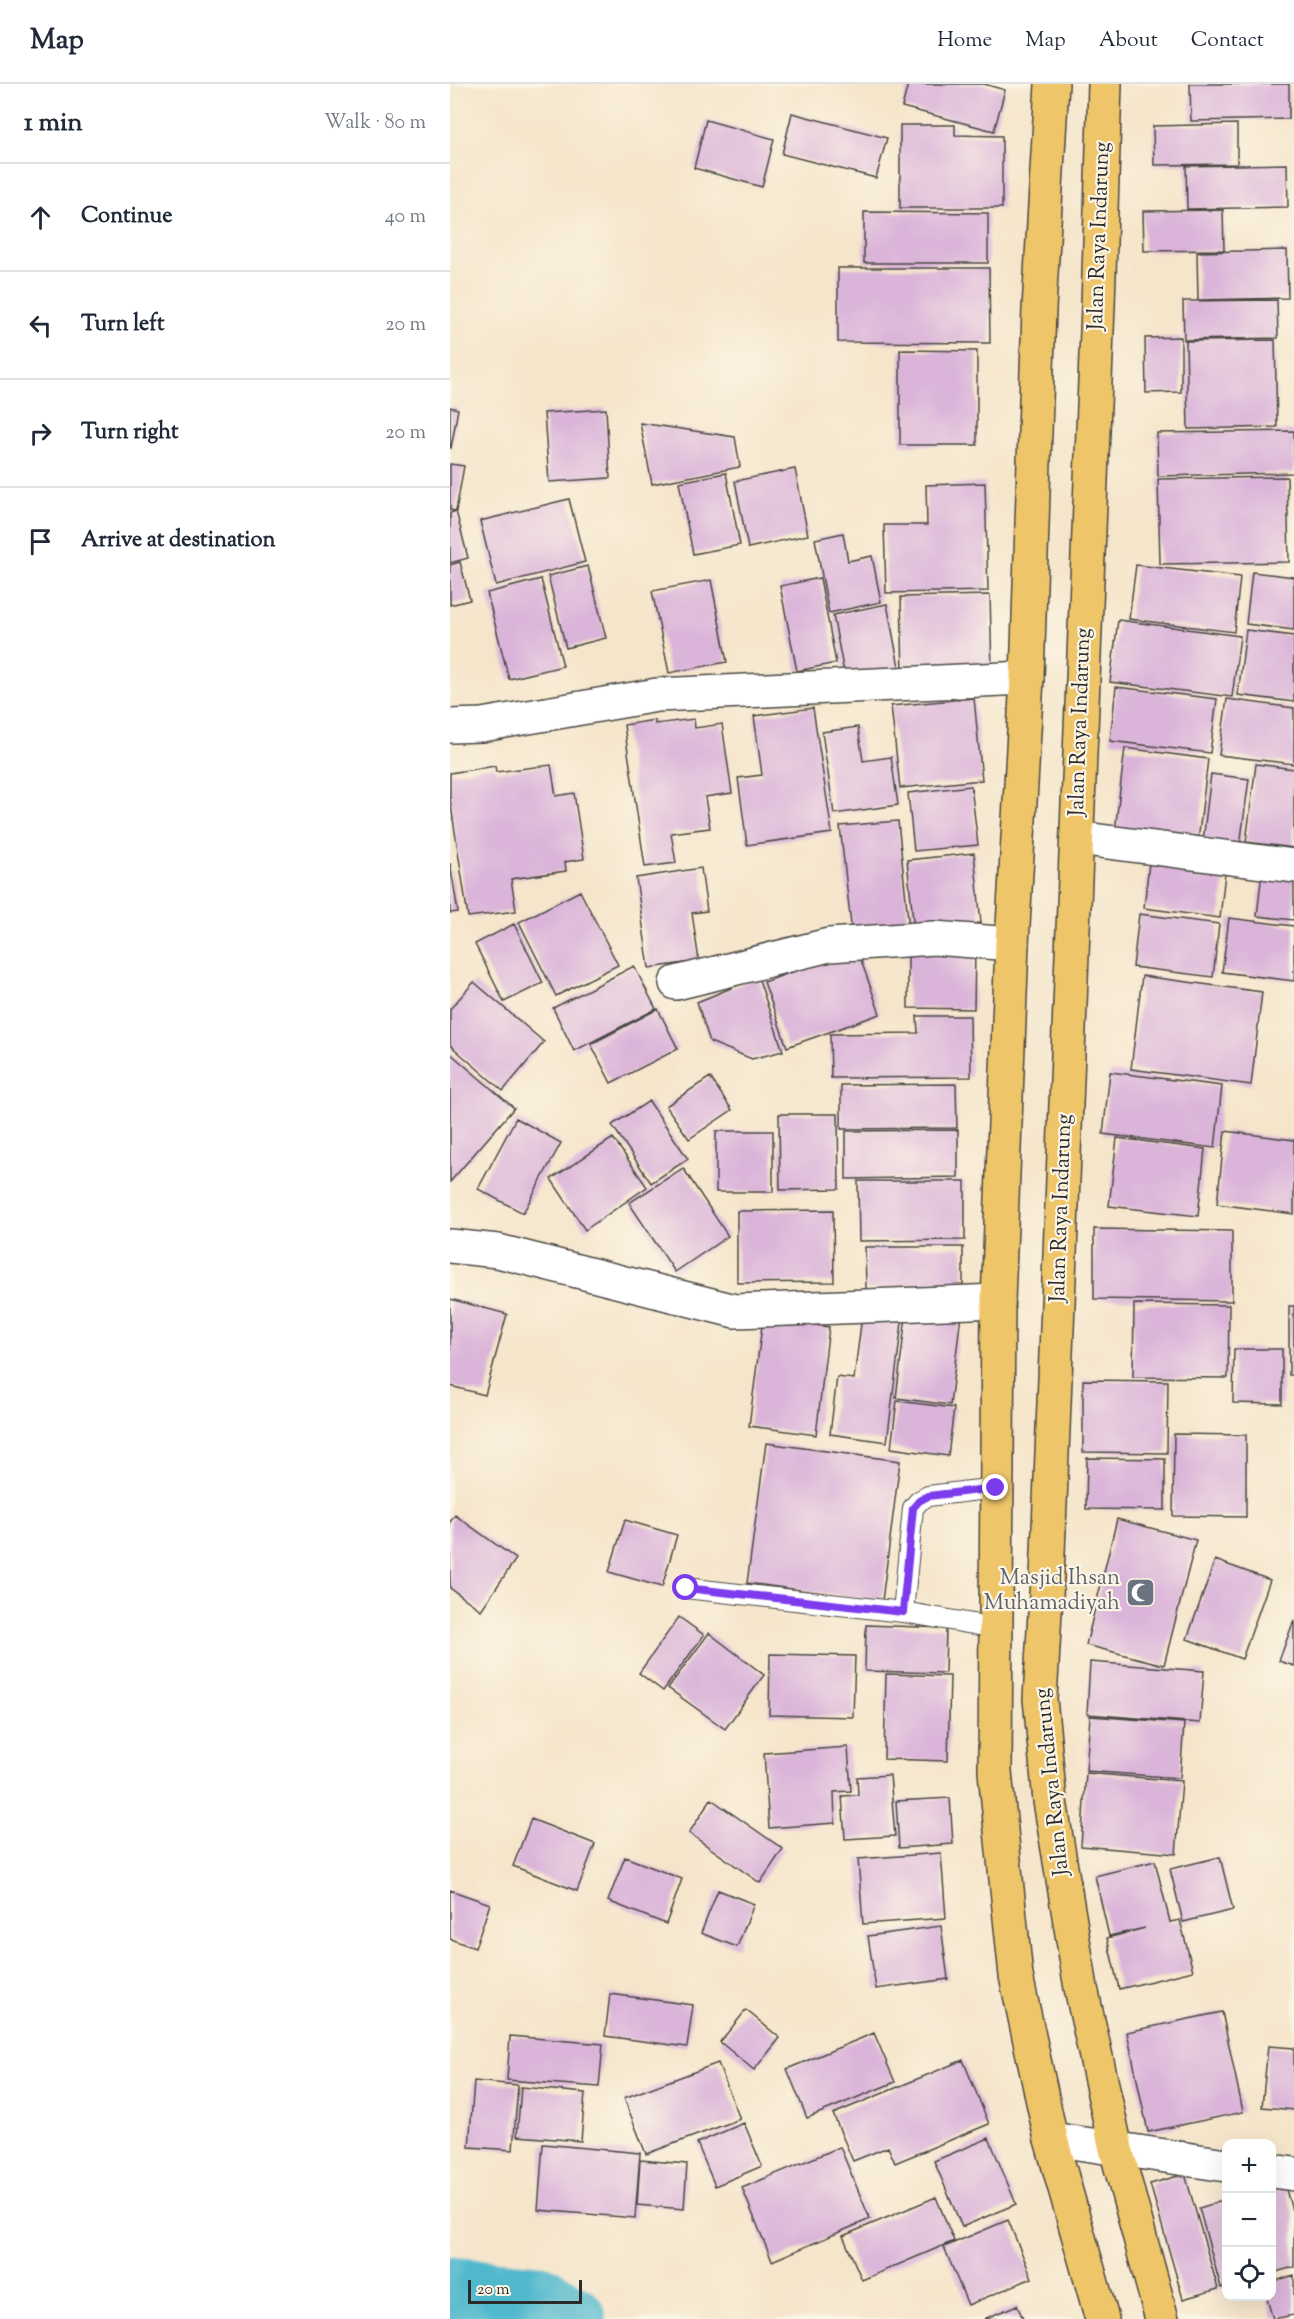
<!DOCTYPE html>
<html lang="en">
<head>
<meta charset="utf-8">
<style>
  body { margin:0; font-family:"Sorts Mill Goudy",serif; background:#f6f6f7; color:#1f2937 }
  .controls { position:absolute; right:18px; bottom:18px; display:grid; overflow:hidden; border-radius:12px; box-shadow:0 6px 24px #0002 }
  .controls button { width:54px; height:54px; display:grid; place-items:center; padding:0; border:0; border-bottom:2px solid #e0e1e3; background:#fff; color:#1f2937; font:30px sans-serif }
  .scale { position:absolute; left:18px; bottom:15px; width:114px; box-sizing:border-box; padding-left:6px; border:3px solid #2b2b2b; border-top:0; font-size:16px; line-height:21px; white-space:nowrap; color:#2b2b2b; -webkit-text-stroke:4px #fcf5e5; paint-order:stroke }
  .stop { position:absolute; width:18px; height:18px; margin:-14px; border:4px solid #7c3aed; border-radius:50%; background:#fff }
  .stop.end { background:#7c3aed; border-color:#fff; box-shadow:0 2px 6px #0008 }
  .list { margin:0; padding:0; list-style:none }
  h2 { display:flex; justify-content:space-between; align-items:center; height:78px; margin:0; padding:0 24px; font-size:26px }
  h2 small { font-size:20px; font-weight:400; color:#747a83 }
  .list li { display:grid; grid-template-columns:39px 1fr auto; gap:18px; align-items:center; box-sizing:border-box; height:108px; padding:0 24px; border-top:2px solid #e0e1e3 }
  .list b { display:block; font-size:22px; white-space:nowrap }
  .list em { font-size:20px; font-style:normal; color:#747a83 }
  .icon { flex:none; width:33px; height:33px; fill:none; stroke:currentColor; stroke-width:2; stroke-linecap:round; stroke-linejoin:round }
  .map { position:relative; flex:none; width:844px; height:2235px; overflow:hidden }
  header { display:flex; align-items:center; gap:36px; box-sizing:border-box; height:84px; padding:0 30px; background:#fff; border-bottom:2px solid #e0e1e3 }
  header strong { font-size:28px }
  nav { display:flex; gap:33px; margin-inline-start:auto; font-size:21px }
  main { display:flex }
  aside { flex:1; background:#fff }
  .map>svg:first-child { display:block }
</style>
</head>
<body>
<header>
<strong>Map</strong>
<nav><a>Home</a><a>Map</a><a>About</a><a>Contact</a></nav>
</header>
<main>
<aside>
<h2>1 min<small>Walk · 80 m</small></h2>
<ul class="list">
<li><svg class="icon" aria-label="ahead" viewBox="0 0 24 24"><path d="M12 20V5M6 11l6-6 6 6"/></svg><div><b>Continue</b></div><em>40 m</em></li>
<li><svg class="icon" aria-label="left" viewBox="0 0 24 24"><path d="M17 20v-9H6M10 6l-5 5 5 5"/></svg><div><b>Turn left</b></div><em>20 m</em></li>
<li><svg class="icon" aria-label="right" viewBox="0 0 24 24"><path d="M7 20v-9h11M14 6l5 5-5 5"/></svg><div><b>Turn right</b></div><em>20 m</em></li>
<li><svg class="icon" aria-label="arrive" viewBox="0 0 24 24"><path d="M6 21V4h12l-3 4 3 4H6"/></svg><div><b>Arrive at destination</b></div></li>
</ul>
</aside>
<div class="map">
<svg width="844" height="2235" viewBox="0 0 844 2235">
  <rect width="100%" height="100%" fill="#fcf5e5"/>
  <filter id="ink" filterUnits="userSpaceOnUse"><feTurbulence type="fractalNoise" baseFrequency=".0167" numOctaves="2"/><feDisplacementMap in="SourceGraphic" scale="12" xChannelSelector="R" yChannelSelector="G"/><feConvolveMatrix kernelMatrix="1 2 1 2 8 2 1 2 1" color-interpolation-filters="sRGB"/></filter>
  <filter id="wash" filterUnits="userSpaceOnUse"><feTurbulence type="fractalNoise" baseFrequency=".008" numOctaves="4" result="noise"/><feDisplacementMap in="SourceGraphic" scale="24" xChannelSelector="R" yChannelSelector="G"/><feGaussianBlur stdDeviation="1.35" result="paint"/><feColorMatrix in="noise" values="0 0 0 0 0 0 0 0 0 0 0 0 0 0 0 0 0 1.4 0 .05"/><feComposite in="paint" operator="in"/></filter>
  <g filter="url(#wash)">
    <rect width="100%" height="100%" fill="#f5e5ca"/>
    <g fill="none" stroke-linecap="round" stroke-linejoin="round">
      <!-- river -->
      <path stroke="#4fb8cd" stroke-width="69" d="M0 2207 89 2215 122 2235"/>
    </g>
    <g id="blocks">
      <!-- building -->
      <path fill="#dab4d9" d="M458 0H534L555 6 544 47 452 23Z
        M740 0H839V35L741 37Z
        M342 29 437 54 426 94 332 70Z
        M256 36 324 55 312 103 244 84Z
        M787 40V80L704 81 703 42Z
        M450 41H505V51L552 52V124H450Z
        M837 80 838 123 737 125 736 82Z
        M773 126 774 166 694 167 693 127Z
        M414 128 538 129V179H414Z
        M837 166 838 214 748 216 747 168Z
        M388 184H539L540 259 388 258Z
        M827 216 828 254 734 256 733 217Z
        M731 253V308L696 309 695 254Z
        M825 256 827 343 738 345 736 257Z
        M450 266 527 267V361H450Z
        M0 323 8 325 1 364H0Z
        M156 325 160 394 99 398 94 329Z
        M190 339 285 353 290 383 202 400Z
        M844 347V389L708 392 707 349Z
        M0 380 14 382 6 427 0 426Z
        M345 385 358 451 298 464 285 397Z
        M276 389 290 461 243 470 229 398Z
        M837 393 839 478 710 480 708 395Z
        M535 399 538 507 436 509 434 441H477L476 401Z
        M119 415 135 478 46 501 30 437Z
        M6 427 18 474 0 479V429Z
        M393 449 398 477 422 472 431 518 379 529 365 455Z
        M10 478 20 516 0 521V481Z
        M686 481 790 493 784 548 679 535Z
        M138 482 156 554 116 564 98 492Z
        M802 488 844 493V546L796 540Z
        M370 494 386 579 347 587 330 502Z
        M91 495 113 582 59 595 37 509Z
        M261 496 277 578 219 589 202 507Z
        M540 511 542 588 453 590 451 513Z
        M437 520 449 583 395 594 383 531Z
        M668 536 790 552 782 613 660 598Z
        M796 546 844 552V618L788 611Z
        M666 603 767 615 760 669 660 657Z
        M524 614 532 696 450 704 441 622Z
        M777 615 844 624V680L769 671Z
        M363 624 382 749 297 761 288 694 312 691 304 632Z
        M244 635 245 644 272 640 282 709 255 713 260 744 221 749 226 779 195 783 174 641 205 636V640Z
        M408 643 413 677 441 673 448 721 384 730 372 648Z
        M675 664 758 675 748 757 665 747Z
        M806 680 844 685V764L796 758Z
        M101 681 106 712 124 709 134 775 115 778 116 787 61 795 66 827 18 833 0 715V689L45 682 46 688Z
        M761 690 799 695 790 762 753 757Z
        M521 702 528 761 464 767 458 709Z
        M448 737 459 845 402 850 390 742Z
        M524 769 531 839 464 846 457 776Z
        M700 770 776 780 770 834 694 824Z
        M0 779 8 828 0 829Z
        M251 784 257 827 242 829 249 877 199 884 186 794Z
        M812 788 844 793V836L807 832Z
        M130 807 168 881 106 912 69 838Z
        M689 830 769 840 763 893 683 883Z
        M779 834 844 842V897L772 888Z
        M64 840 93 899 54 918 25 860Z
        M407 865 430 930 337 963 314 898Z
        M458 865 525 866 524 925 458 924Z
        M184 882 206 925 124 967 103 924Z
        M692 892 812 908 801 1001 681 985Z
        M308 893 333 967 302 975 260 958 247 918Z
        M24 898 94 958 53 1007 0 961V925Z
        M208 925 228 965 161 999 141 960Z
        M467 932H520L521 993 381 994 380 950 468 949Z
        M0 969 64 1024 0 1098Z
        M660 988 772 1002 765 1064 653 1050Z
        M260 993 282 1026 239 1055 216 1022Z
        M506 1000 507 1044 391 1045V1001Z
        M199 1017 238 1075 201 1099 162 1041Z
        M329 1030H388L389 1105 330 1106Z
        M66 1034 111 1059 73 1129 28 1105Z
        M508 1046V1093L396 1095V1047Z
        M266 1047H323V1108H266Z
        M775 1047 844 1056V1130L767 1120Z
        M163 1054 197 1103 135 1146 101 1095Z
        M667 1054 755 1065 748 1132 659 1122Z
        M233 1084 278 1152 225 1188 179 1119Z
        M408 1097H515V1156L409 1157Z
        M383 1126 384 1198 287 1199V1127Z
        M644 1145 782 1147V1217L644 1215Z
        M415 1163H513V1204L416 1205Z
        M0 1215 57 1230 35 1311 0 1302Z
        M684 1220 779 1221 778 1294 683 1293Z
        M839 1222H844V1291H839Z
        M457 1224 511 1231 500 1321 446 1314Z
        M412 1232 452 1238 437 1358 380 1350 387 1293 404 1295Z
        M313 1234 379 1243 366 1351 299 1342Z
        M784 1265H832V1320L783 1319Z
        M633 1296 718 1297 717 1369 633 1368Z
        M447 1317 504 1324 498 1372 441 1364Z
        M724 1350 796 1351V1433L723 1432Z
        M316 1359 450 1377 432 1517 297 1499Z
        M637 1374 715 1375V1426L636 1425Z
        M5 1431 66 1475 31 1526 0 1504V1438Z
        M667 1435 746 1456 714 1581 636 1561Z
        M175 1436 227 1451 212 1503 159 1488Z
        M765 1476 820 1496 792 1575 737 1555Z
        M229 1533 254 1551 213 1607 189 1589Z
        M844 1536V1582L829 1577Z
        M416 1541 496 1544 495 1589 415 1587Z
        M259 1549 314 1591 275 1645 218 1604Z
        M320 1570 405 1572 403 1633 319 1631Z
        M640 1578 754 1587 750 1639 637 1630Z
        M436 1590 500 1592 498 1677 434 1675Z
        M640 1632 734 1639 730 1694 636 1687Z
        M398 1663 401 1707 384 1708 385 1739 319 1744 314 1669Z
        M636 1689 732 1697 726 1770 631 1762Z
        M440 1691 445 1752 395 1755 392 1712 408 1711 407 1693Z
        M500 1714 503 1760 449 1764 446 1717Z
        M261 1715 333 1765 310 1799 239 1749Z
        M81 1735 145 1760 127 1807 63 1782Z
        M491 1769 496 1834 413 1840 408 1775Z
        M175 1773 232 1795 216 1840 158 1817Z
        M770 1773 783 1826 733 1838 720 1785Z
        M705 1777 720 1838 730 1836 743 1887 669 1905 657 1854 695 1844 659 1852 645 1792Z
        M0 1806 40 1820 25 1864 0 1855Z
        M268 1806 304 1820 287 1863 251 1849Z
        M491 1842 498 1895 426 1905 418 1852Z
        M160 1910 243 1921 237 1963 155 1952Z
        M296 1926 330 1954 304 1986 270 1958Z
        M772 1928 793 2028 698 2048 677 1948Z
        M424 1949 445 1998 357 2034 337 1985Z
        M60 1952 153 1960 149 2003 57 1996Z
        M818 1962 844 1964V2026L812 2023Z
        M513 1976 539 2040 445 2079 438 2063 403 2077 383 2030Z
        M268 1979 290 2035 196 2070 174 2014Z
        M24 1997 68 2001 63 2066 19 2063Z
        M71 2003 135 2009 131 2057 67 2052Z
        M294 2039 312 2082 265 2102 247 2059Z
        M539 2054 566 2120 512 2143 484 2077Z
        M93 2060 190 2069 185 2134 88 2126Z
        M390 2063 420 2135 322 2177 292 2104Z
        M190 2076 237 2080 234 2125 187 2121Z
        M735 2090 768 2205 733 2215 700 2100Z
        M834 2099 844 2133V2183L822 2189V2103Z
        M486 2113 504 2157 412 2196 393 2152Z
        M776 2116V2202L771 2204 749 2124Z
        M558 2136 582 2194 518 2221 494 2163Z
        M844 2191V2231L823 2235 816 2212H822V2198Z
        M567 2221 573 2235H534Z"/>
    </g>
  </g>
  <g filter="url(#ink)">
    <use href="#blocks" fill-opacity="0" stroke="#494743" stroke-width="1.5"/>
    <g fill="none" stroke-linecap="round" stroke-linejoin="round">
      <defs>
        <path id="service" d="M235 1504 453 1528 546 1544
          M453 1528 463 1424 469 1417 478 1412 546 1404"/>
        <path id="minor" d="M0 642 32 641 207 611 577 594
          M627 754 844 782
          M226 899 379 861 484 854 562 860
          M0 1162 48 1167 285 1227 548 1217
          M601 2055 776 2081
          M822 2087 844 2090"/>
        <path id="trunk" d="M602 0 589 225 577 594 562 860 548 1217 545 1688 566 1892 601 2055 652 2235
          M655 0 648 222 597 1494 590 1615 600 1717 631 1904 666 2065 712 2235"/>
      </defs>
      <!-- service casing -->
      <use href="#service" stroke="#494743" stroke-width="22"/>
      <!-- minor casing -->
      <use href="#minor" stroke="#494743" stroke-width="36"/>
      <!-- trunk casing -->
      <use href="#trunk" stroke="#494743" stroke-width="36"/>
      <!-- service -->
      <use href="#service" stroke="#fff" stroke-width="20"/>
      <!-- minor -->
      <use href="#minor" stroke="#fff" stroke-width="33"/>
      <!-- trunk -->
      <use href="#trunk" stroke="#eec569" stroke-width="33"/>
    </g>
  </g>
  <g fill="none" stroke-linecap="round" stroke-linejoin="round" filter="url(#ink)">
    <!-- route -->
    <path stroke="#7c3aed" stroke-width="8" d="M236 1504 453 1528 463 1424 469 1417 478 1412 546 1404"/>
  </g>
  <!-- icons -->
  <defs>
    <symbol id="mosque-square" viewBox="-11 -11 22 22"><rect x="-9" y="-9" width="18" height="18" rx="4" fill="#6b7280" stroke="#fcf5e5"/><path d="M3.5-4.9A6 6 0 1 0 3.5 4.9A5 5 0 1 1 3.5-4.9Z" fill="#fff"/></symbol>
  </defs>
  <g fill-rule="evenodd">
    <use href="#mosque-square" x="674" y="1492" width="33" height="33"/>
  </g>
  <g text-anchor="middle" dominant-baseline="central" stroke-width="4.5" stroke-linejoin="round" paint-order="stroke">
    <!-- street labels -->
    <g font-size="22" fill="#2b2b2b" stroke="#fcf5e5">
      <text transform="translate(650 152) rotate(-88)">Jalan Raya Indarung</text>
      <text transform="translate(631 638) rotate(-88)">Jalan Raya Indarung</text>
      <text transform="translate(612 1124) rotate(-88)">Jalan Raya Indarung</text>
      <text transform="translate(603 1698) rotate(-96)">Jalan Raya Indarung</text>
    </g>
    <!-- worship labels -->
    <g font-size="22" fill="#5b616d" stroke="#fcf5e5" text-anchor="end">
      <text x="670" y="1495">Masjid Ihsan<tspan x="670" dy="25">Muhamadiyah</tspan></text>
    </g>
  </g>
</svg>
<div class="controls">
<button>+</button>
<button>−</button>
<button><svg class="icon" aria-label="locate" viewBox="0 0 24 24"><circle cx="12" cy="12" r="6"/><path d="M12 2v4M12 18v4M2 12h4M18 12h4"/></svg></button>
</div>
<div class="scale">20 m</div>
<div class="stop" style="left:236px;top:1504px"></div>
<div class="stop end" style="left:546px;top:1404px"></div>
</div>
</main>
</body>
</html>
